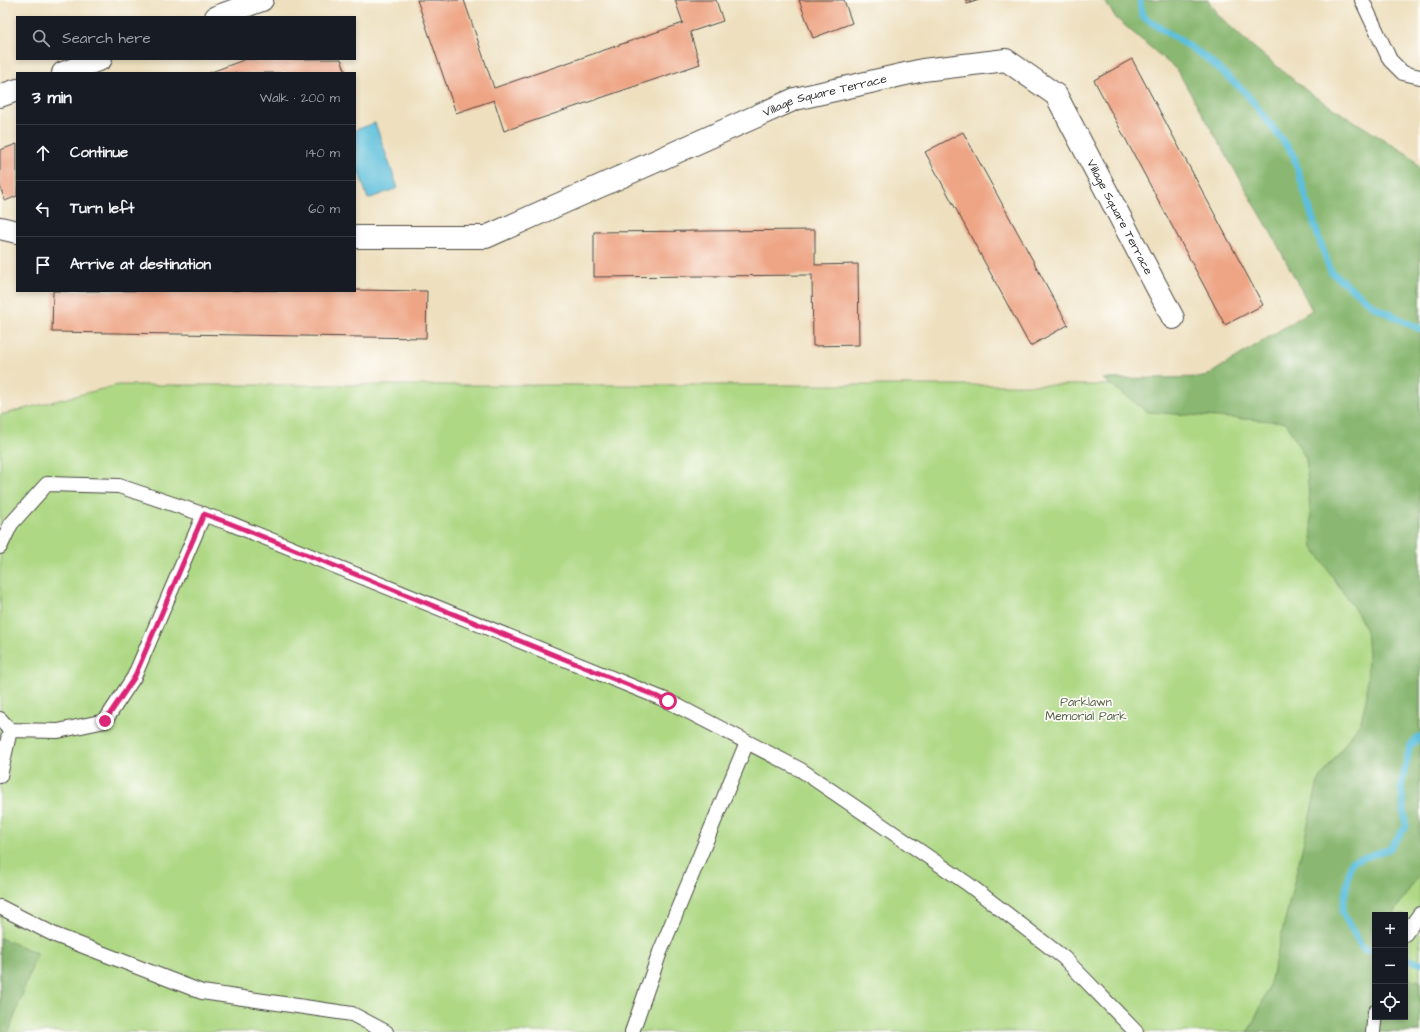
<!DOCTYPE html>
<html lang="en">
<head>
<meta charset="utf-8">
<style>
  body { margin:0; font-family:"Architects Daughter",sans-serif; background:#20242c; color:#f1f3f6 }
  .controls { position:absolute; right:12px; bottom:12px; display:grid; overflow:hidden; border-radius:0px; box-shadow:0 2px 6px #0003 }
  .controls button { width:36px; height:36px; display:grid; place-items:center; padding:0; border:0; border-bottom:1px solid #363941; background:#171b24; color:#f1f3f6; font:20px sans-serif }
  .stop { position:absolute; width:12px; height:12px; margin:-9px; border:3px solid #db2777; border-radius:50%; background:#fff }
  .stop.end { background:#db2777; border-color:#fff; box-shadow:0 1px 4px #0008 }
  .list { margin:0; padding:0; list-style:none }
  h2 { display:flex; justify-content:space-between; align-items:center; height:52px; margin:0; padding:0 16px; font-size:17px }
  h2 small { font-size:13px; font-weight:400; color:#9ea1a6 }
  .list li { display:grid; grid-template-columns:26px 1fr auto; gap:12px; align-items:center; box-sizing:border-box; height:56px; padding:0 16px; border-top:1px solid #363941 }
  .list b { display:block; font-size:15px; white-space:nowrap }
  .list em { font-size:13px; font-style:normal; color:#9ea1a6 }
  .icon { flex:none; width:22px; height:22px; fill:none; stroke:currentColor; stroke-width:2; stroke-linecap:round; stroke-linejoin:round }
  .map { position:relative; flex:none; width:1420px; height:1032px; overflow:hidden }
  .search { position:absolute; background:#171b24; box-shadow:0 2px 6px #0003; left:16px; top:16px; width:340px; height:44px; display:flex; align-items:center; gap:10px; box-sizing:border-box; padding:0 14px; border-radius:0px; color:#9ea1a6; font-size:15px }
  .panel { position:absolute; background:#171b24; box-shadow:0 2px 6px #0003; left:16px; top:72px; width:340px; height:220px; border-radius:0px }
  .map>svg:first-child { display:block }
</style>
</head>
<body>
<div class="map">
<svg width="1420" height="1032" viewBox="0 0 1420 1032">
  <rect width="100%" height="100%" fill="#fdfcf7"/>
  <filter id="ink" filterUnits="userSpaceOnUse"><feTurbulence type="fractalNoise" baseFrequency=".025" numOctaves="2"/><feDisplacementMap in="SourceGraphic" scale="8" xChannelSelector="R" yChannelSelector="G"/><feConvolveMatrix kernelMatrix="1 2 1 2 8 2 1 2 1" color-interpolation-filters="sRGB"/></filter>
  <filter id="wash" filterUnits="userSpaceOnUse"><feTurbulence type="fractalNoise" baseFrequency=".012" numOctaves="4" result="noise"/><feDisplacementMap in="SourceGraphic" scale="16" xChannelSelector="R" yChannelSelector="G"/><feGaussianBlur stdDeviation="0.9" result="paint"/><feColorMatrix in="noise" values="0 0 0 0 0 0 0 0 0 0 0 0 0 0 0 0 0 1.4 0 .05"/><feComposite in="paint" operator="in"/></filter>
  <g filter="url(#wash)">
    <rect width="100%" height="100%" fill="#eee0bf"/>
    <!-- green -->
    <path fill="#aed884" stroke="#6c8258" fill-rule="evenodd" d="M1420 177V1032H0V415L118 385H1272ZM1375 915H1405V1017H1375Z"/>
    <!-- forest -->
    <path fill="#8ab872" stroke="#5a724e" d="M1104 0H1208L1217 14 1246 41 1312 95 1412 157 1420 170V873L1397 908 1394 915H1375V1017H1405V978L1420 981V1032H1247L1252 1025 1269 987 1318 782 1361 721 1367 695 1368 653 1366 631 1358 614 1313 548 1306 459 1286 422 1148 412 1103 379 1205 377 1312 310 1270 231 1177 70 1116 18Z
      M0 938 37 953 9 1032H0Z"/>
    <!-- water -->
    <path fill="#5dbfdb" stroke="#447583" d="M375 123 398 188 368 199 357 167H355V130Z"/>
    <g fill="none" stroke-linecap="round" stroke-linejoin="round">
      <!-- stream -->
      <path stroke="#5dbfdb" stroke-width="7" d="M1140 0 1142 16 1204 56 1245 92 1293 154 1317 233 1331 272 1375 307 1420 329
        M1375 952 1363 949 1342 912 1351 862 1389 849 1406 827 1401 787 1410 746 1420 736
        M1405 959 1420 963"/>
    </g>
    <g id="blocks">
      <!-- building -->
      <path fill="#eea585" d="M417 0H464L494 88 683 23 675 0H716L723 21 690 32 700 64 504 131 494 100 456 113Z
        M799 0H844L852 23 813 38Z
        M966 0H979L967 4Z
        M246 59H341L346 73H209Z
        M1132 59 1263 305 1225 325 1094 80Z
        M963 132 1068 325 1030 346 925 152Z
        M17 144V196L5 201 0 186V150Z
        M815 230V265L858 264 859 345 813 346 812 275 594 277V232Z
        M355 290 427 291 426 338 52 332 53 291Z"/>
    </g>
  </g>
  <g filter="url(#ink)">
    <use href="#blocks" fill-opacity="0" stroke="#484641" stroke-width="1"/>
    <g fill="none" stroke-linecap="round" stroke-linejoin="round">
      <defs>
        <path id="service" d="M1362 0 1390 60 1403 73 1420 77
          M0 547 11 524 47 484 119 486 229 523 668 701 801 770 968 884 1064 958 1136 1032
          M0 719 10 730 58 731 105 721 134 677 204 514
          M0 776 10 730
          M0 907 55 935 202 992 352 1014 386 1032
          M1405 934 1420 914
          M632 1032 660 952 747 742
          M1373 1032 1375 1012"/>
        <g id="minor">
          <path d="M216 17 262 0"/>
          <path d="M63 73 101 59"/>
          <path d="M0 96 17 90"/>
          <path d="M0 228 17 232"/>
          <path id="s1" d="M355 237H486L795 99 923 70 1006 60 1056 95 1173 318"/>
        </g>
      </defs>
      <!-- service casing -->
      <use href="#service" stroke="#484641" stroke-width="16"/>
      <!-- minor casing -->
      <use href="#minor" stroke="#484641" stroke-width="24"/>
      <!-- service -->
      <use href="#service" stroke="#fff" stroke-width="14"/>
      <!-- minor -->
      <use href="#minor" stroke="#fff" stroke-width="22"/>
    </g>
  </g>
  <g fill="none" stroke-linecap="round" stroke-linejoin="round" filter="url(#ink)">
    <!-- route -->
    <path stroke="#db2777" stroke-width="5" d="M105 721 134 678 204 514 229 523 668 701"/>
  </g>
  <g text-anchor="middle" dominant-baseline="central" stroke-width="3.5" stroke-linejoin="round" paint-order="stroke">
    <!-- street labels -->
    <g font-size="12" fill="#2b2b2b" stroke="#fdfcf7">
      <text stroke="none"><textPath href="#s1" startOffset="499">Village Square Terrace</textPath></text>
      <text stroke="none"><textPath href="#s1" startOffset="883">Village Square Terrace</textPath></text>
    </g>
    <!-- park labels -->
    <g font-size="12" fill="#525f46" stroke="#fdfcf7">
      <text x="1086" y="702">Parklawn<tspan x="1086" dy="14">Memorial Park</tspan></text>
    </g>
  </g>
</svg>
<div class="controls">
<button>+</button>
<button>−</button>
<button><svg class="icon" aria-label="locate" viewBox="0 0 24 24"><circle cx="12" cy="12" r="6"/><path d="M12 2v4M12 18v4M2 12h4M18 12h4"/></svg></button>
</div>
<div class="stop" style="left:668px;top:701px"></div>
<div class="stop end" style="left:105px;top:721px"></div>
<div class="search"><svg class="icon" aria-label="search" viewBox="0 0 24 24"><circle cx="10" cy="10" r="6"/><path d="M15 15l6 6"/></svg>Search here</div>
<section class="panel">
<h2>3 min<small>Walk · 200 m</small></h2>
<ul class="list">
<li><svg class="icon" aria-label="ahead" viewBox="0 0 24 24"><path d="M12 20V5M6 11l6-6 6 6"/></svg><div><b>Continue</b></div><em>140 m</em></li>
<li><svg class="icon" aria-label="left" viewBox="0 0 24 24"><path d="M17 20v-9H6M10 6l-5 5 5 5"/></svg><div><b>Turn left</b></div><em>60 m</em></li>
<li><svg class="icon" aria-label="arrive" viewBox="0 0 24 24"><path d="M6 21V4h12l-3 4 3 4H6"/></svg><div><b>Arrive at destination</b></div></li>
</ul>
</section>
</div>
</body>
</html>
